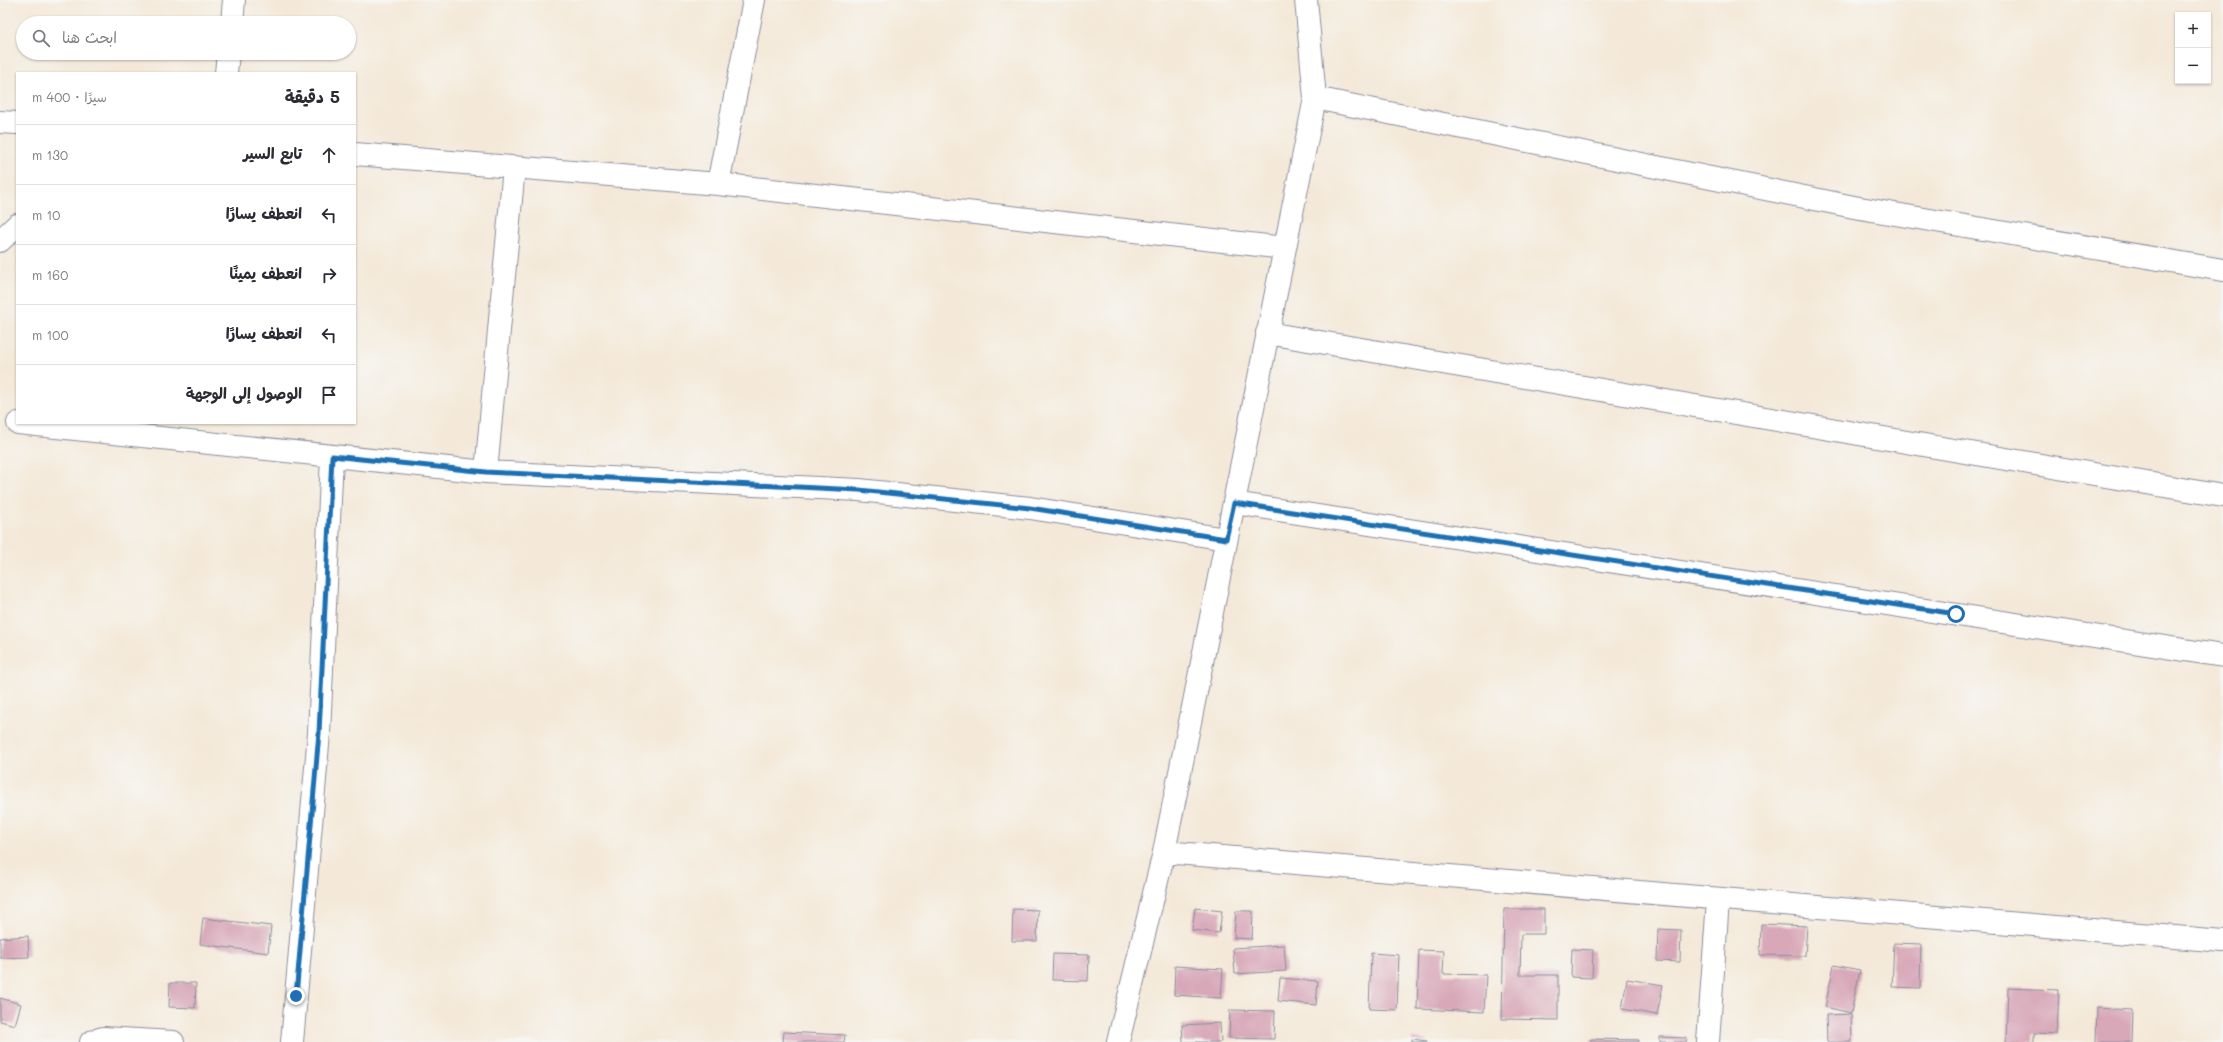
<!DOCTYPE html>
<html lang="ar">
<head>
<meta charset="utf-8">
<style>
  body { margin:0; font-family:Mali,"Playpen Sans Arabic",sans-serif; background:#f2f2f3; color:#2b2b33; direction:rtl }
  .controls { position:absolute; right:12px; top:12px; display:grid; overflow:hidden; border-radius:0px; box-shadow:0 1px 3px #0004 }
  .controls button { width:36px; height:36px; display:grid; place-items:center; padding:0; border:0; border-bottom:1px solid #e1e1e2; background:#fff; color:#2b2b33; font:20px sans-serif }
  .stop { position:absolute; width:12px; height:12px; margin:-9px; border:3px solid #1f6fb2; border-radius:50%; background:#fff }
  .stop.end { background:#1f6fb2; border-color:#fff; box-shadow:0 1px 4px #0008 }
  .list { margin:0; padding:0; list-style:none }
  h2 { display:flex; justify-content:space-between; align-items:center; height:52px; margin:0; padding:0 16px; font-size:17px }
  h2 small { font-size:13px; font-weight:400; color:#7c7c81 }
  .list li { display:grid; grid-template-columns:26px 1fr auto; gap:12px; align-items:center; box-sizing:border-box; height:60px; padding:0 16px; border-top:1px solid #e1e1e2 }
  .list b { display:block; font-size:15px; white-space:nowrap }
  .list em { font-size:13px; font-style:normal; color:#7c7c81 }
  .icon { flex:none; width:22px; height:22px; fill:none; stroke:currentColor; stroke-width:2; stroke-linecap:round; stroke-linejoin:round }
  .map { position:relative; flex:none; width:2223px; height:1042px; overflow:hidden; direction:ltr }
  .search { position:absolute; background:#fff; box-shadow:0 1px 3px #0004; left:16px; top:16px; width:340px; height:44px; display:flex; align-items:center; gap:10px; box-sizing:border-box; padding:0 14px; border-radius:22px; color:#7c7c81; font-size:15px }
  .panel { position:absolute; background:#fff; box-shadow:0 1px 3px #0004; left:16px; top:72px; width:340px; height:352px; border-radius:0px; direction:rtl }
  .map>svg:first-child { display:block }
</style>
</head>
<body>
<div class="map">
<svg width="2223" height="1042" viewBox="0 0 2223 1042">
  <rect width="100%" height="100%" fill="#f6f6f2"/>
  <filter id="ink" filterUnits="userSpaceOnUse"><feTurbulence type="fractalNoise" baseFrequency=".025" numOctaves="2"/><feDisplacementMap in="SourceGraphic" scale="8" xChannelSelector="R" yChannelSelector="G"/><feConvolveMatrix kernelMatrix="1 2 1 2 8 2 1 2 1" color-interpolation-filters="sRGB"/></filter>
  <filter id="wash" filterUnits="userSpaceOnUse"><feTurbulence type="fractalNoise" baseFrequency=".012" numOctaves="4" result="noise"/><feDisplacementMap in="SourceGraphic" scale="16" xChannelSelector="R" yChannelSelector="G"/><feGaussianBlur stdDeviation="0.9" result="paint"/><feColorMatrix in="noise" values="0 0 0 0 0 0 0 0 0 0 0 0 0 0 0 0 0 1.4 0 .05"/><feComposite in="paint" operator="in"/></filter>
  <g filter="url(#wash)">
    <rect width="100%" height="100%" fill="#f4e9d9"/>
    <g id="blocks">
      <!-- building -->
      <path fill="#d8a8b9" d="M1195 908 1222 911 1219 933 1192 930Z
        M1013 909 1038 910 1037 941H1012Z
        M1504 909H1544V934H1521L1520 975H1558V1020L1502 1019Z
        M1236 911H1253L1252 939 1234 938Z
        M203 918 271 926 268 953 200 944Z
        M1761 924 1807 926 1805 956 1760 955Z
        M1658 929 1681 930 1680 962 1657 961Z
        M28 936 29 957 0 958V938Z
        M1894 943 1921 944 1920 988 1892 987Z
        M1284 945 1286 971 1235 974 1233 948Z
        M1572 949 1593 950 1592 978 1571 977Z
        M1419 950 1444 951 1443 974 1486 975 1484 1012 1417 1009Z
        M1371 953 1399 955 1397 1010 1369 1009Z
        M1053 954 1089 955 1088 981 1052 980Z
        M1834 965 1860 970 1851 1013 1825 1007Z
        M1175 966 1223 969 1221 998 1174 995Z
        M1280 978 1318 981 1316 1005 1278 1001Z
        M1627 979 1663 985 1657 1015 1622 1009Z
        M170 983H196L195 1008 169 1007Z
        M2008 988 2059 990 2057 1034 2034 1033V1042H2006Z
        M0 998 21 1004 15 1025 0 1021Z
        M2097 1008 2132 1010 2131 1042H2096Z
        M1230 1010 1275 1011 1274 1039 1229 1038Z
        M1851 1014 1852 1042H1827L1826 1015Z
        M1220 1023 1221 1042H1183L1182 1025Z
        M784 1032 845 1035 844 1042H783Z
        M1660 1037 1687 1038 1686 1042H1660Z
        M1412 1039 1427 1041V1042H1412Z
        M1591 1039 1639 1040V1042H1591Z"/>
    </g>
  </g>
  <g filter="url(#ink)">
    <use href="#blocks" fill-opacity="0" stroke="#888c9c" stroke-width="1"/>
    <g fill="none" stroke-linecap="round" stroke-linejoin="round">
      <defs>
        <path id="minor" d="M232 23 234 0
          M226 73 228 53
          M1315 98 1854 207 2223 270
          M0 122 17 123
          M355 154 718 184 1285 248
          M718 184 754 0
          M0 241 17 225
          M1267 333 2223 496
          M18 423 486 472 859 490 1030 508 1226 539
          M486 472 514 167
          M1234 503 2223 656
          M1164 852 2223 941
          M91 1042 103 1038 173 1042
          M292 1042 319 733 332 457
          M1118 1042 1164 852 1315 98 1306 0
          M1708 1042 1718 900"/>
      </defs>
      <!-- minor casing -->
      <use href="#minor" stroke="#888c9c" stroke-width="24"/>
      <!-- minor -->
      <use href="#minor" stroke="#fff" stroke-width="22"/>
    </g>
  </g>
  <g fill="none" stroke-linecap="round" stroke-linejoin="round" filter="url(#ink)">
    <!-- route -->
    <path stroke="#1f6fb2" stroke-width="5" d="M296 996 319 733 332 456 486 472 859 490 1030 508 1226 539 1234 503 1956 614"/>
  </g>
</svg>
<div class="controls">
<button>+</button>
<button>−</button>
</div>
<div class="stop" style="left:1956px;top:614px"></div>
<div class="stop end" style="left:296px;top:996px"></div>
<div class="search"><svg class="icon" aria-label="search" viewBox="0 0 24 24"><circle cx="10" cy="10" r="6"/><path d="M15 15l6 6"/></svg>ابحث هنا</div>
<section class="panel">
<h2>5 دقيقة<small>سيرًا · 400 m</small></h2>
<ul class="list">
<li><svg class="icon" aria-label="ahead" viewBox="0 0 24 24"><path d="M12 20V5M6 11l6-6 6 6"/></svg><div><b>تابع السير</b></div><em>130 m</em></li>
<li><svg class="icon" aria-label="left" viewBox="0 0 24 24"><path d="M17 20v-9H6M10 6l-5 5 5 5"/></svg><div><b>انعطف يسارًا</b></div><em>10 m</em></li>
<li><svg class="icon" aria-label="right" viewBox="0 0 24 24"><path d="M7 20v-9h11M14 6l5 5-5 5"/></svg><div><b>انعطف يمينًا</b></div><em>160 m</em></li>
<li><svg class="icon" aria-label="left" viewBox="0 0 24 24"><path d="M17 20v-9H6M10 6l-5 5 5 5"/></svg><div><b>انعطف يسارًا</b></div><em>100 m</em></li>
<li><svg class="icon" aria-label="arrive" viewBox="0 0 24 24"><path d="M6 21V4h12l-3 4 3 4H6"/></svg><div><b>الوصول إلى الوجهة</b></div></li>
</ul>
</section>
</div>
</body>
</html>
